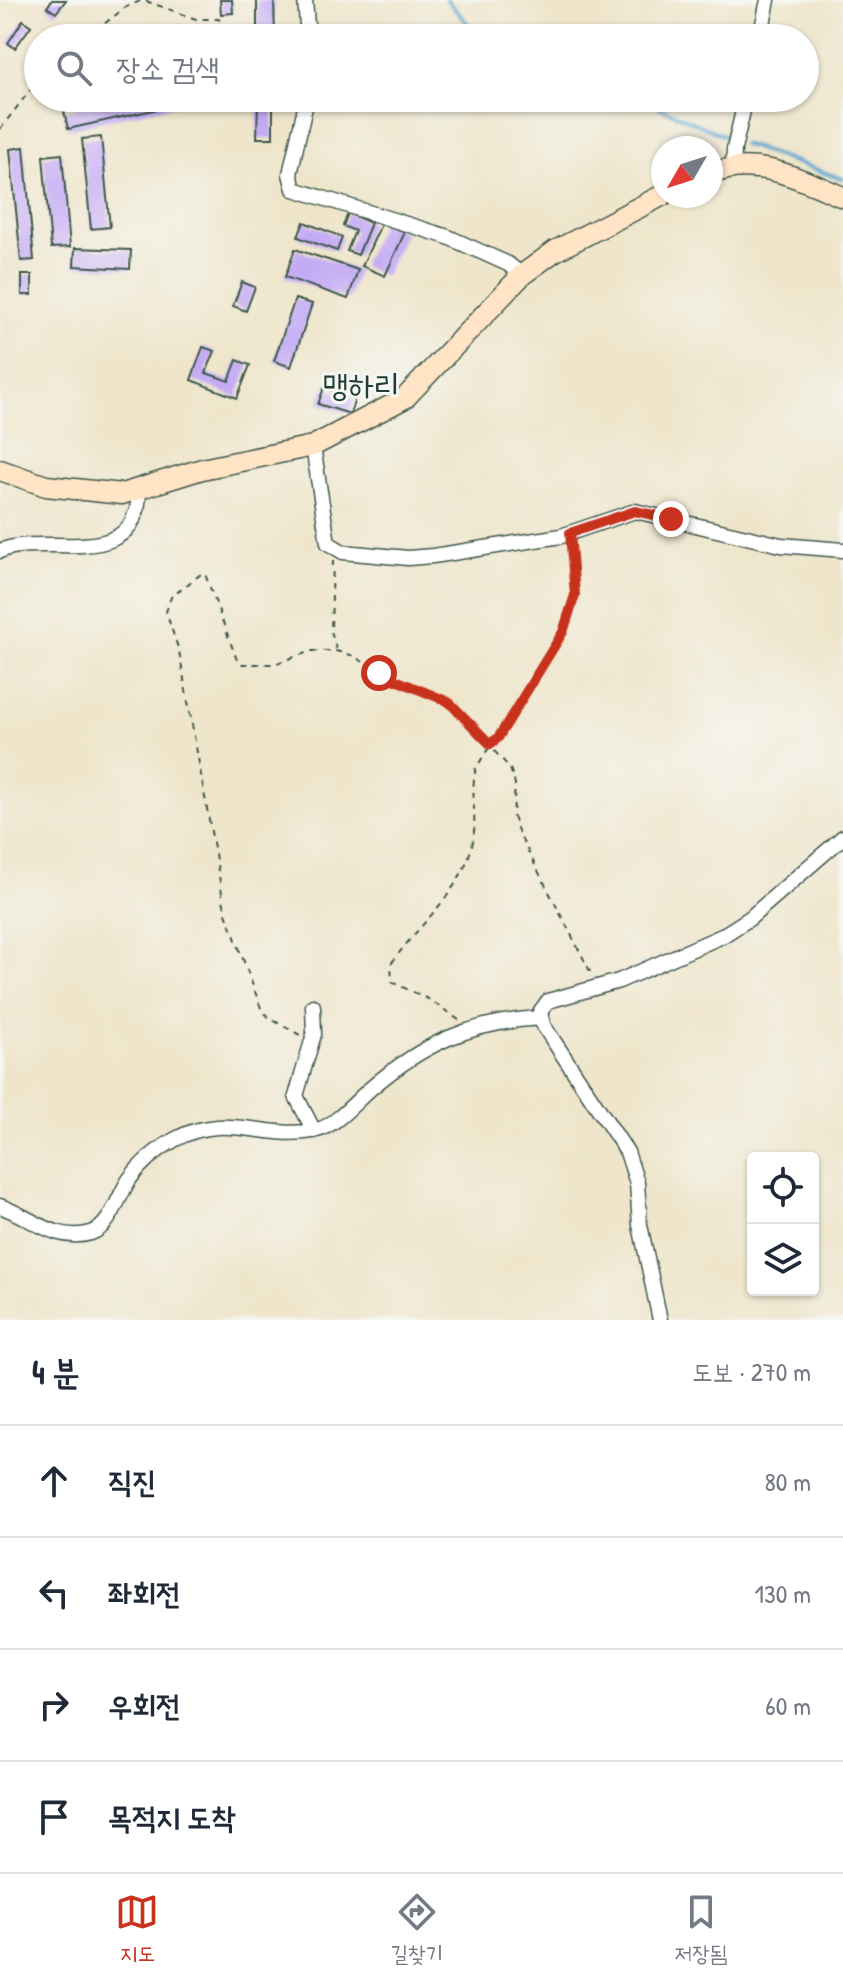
<!DOCTYPE html>
<html lang="ko">
<head>
<meta charset="utf-8">
<style>
  body { margin:0; font-family:"Patrick Hand","Poor Story",sans-serif; background:#f6f6f7; color:#1f2937 }
  .controls { position:absolute; right:24px; bottom:24px; display:grid; overflow:hidden; border-radius:8px; box-shadow:0 2px 6px #0004 }
  .controls button { width:72px; height:72px; display:grid; place-items:center; padding:0; border:0; border-bottom:2px solid #e0e1e3; background:#fff; color:#1f2937; font:40px sans-serif }
  .compass { position:absolute; left:651px; top:136px; width:72px; height:72px; border-radius:50%; background:#fff; box-shadow:0 2px 6px #0004; rotate:231deg }
  .stop { position:absolute; width:24px; height:24px; margin:-18px; border:6px solid #c8321e; border-radius:50%; background:#fff }
  .stop.end { background:#c8321e; border-color:#fff; box-shadow:0 2px 8px #0008 }
  .list { margin:0; padding:0; list-style:none }
  h2 { display:flex; justify-content:space-between; align-items:center; height:104px; margin:0; padding:0 32px; font-size:34px }
  h2 small { font-size:26px; font-weight:400; color:#747a83 }
  .list li { display:grid; grid-template-columns:52px 1fr auto; gap:24px; align-items:center; box-sizing:border-box; height:112px; padding:0 32px; border-top:2px solid #e0e1e3 }
  .list b { display:block; font-size:30px; white-space:nowrap }
  .list em { font-size:26px; font-style:normal; color:#747a83 }
  .icon { flex:none; width:44px; height:44px; fill:none; stroke:currentColor; stroke-width:2; stroke-linecap:round; stroke-linejoin:round }
  .map { position:relative; flex:none; width:843px; height:1320px; overflow:hidden }
  .search { position:absolute; background:#fff; box-shadow:0 2px 6px #0004; left:24px; right:24px; top:24px; height:88px; display:flex; align-items:center; gap:20px; box-sizing:border-box; padding:0 28px; border-radius:44px; color:#747a83; font-size:30px }
  .sheet { height:552px; background:#fff }
  nav { display:flex; justify-content:space-around; align-items:center; box-sizing:border-box; height:112px; border-top:2px solid #e0e1e3; background:#fff; font-size:22px; color:#747a83 }
  nav a { display:grid; justify-items:center; gap:4px }
  nav .on { color:#c8321e }
  .map>svg:first-child { display:block }
</style>
</head>
<body>
<div class="map">
<svg width="843" height="1320" viewBox="0 0 843 1320">
  <rect width="100%" height="100%" fill="#f6f6f2"/>
  <filter id="ink" filterUnits="userSpaceOnUse"><feTurbulence type="fractalNoise" baseFrequency=".0125" numOctaves="2"/><feDisplacementMap in="SourceGraphic" scale="16" xChannelSelector="R" yChannelSelector="G"/><feConvolveMatrix kernelMatrix="1 2 1 2 8 2 1 2 1" color-interpolation-filters="sRGB"/></filter>
  <filter id="wash" filterUnits="userSpaceOnUse"><feTurbulence type="fractalNoise" baseFrequency=".006" numOctaves="4" result="noise"/><feDisplacementMap in="SourceGraphic" scale="32" xChannelSelector="R" yChannelSelector="G"/><feGaussianBlur stdDeviation="1.8" result="paint"/><feColorMatrix in="noise" values="0 0 0 0 0 0 0 0 0 0 0 0 0 0 0 0 0 1.4 0 .05"/><feComposite in="paint" operator="in"/></filter>
  <g filter="url(#wash)">
    <rect width="100%" height="100%" fill="#eee5ca"/>
    <g fill="none" stroke-linecap="round" stroke-linejoin="round">
      <!-- stream -->
      <path stroke="#55a4cf" stroke-width="4" d="M447 0 469 25 492 38
        M638 98 729 138
        M743 144 843 179"/>
    </g>
    <g id="blocks">
      <!-- building -->
      <path fill="#c3aaf4" d="M52 0H66L56 13 47 7Z
        M220 0H232L233 13 221 14Z
        M257 0H274L275 38H257Z
        M23 20 31 26 15 48 8 43Z
        M122 98H203V99L68 129 64 111Z
        M258 99 273 100V138H257Z
        M101 137 110 227 91 229 82 139Z
        M24 147 34 260 21 261 10 149Z
        M62 154 70 247 51 248 43 156Z
        M348 213 371 223 358 255 347 251 355 231 343 226Z
        M304 222 342 237 337 251 298 237Z
        M382 222 405 232 385 276 362 266Z
        M75 248 131 250 130 269 74 266Z
        M295 249 358 270 348 299 285 277Z
        M22 275H32V295H22Z
        M242 282 255 287 246 311 233 306Z
        M295 299 312 304 291 367 274 361Z
        M203 347 215 351 206 373 229 381 237 360 250 365 237 398 191 380Z
        M324 388 355 398 350 414 318 404Z"/>
    </g>
  </g>
  <g filter="url(#ink)">
    <use href="#blocks" fill-opacity="0" stroke="#3e564a" stroke-width="2"/>
    <g fill="none" stroke-linecap="round" stroke-linejoin="round">
      <defs>
        <path id="street" d="M305 0 308 38
          M760 38 768 0
          M307 98 290 174 294 189 448 237 508 264 522 275
          M733 169 734 149 746 98
          M313 446 328 543 343 552 408 558 433 556 561 536 635 511 781 545 843 550
          M0 551C44 531 137 574 139 492
          M313 1006 314 1034 296 1096 314 1131
          M0 1206C31 1217 56 1243 91 1233 111 1227 118 1196 129 1180 140 1164 157 1150 174 1140 225 1110 268 1142 317 1130 335 1126 356 1101 370 1089 422 1044 470 1022 540 1018
          M660 1320 640 1225 637 1183 627 1152 543 1025 540 1012 548 1001 619 981 722 936 750 918 843 837"/>
        <path id="secondary" d="M711 174C756 155 802 180 843 197
          M0 470 46 486 122 494 202 469 313 446 405 398 522 275 555 251 663 195"/>
      </defs>
      <!-- street casing -->
      <use href="#street" stroke="#3e564a" stroke-width="17"/>
      <!-- secondary casing -->
      <use href="#secondary" stroke="#3e564a" stroke-width="23"/>
      <!-- path -->
      <path stroke="#3e564a" stroke-width="2" stroke-dasharray="6 6" stroke-linecap="butt" d="M86 38 126 7 143 0 196 19H219L227 38
        M0 129 38 80
        M333 560 331 631 336 649
        M459 1020 430 1000 392 982 391 964C419 923 463 892 473 841 477 816 470 790 476 768L563 632 575 595 571 547
        M300 1035 269 1018 261 1008 225 910 179 651 166 612 171 597 201 574H205L237 660 242 664H274L312 651H336L354 656 390 679 449 702 510 768 515 784 513 816 519 834 592 975"/>
      <!-- street -->
      <use href="#street" stroke="#fff" stroke-width="14"/>
      <!-- secondary -->
      <use href="#secondary" stroke="#ffe4c6" stroke-width="20"/>
    </g>
  </g>
  <g fill="none" stroke-linecap="round" stroke-linejoin="round" filter="url(#ink)">
    <!-- route -->
    <path stroke="#c8321e" stroke-width="10" d="M379 673 449 702 490 744 498 738 563 632 575 595 570 533 635 511 671 519"/>
  </g>
  <g text-anchor="middle" dominant-baseline="central" stroke-width="6" stroke-linejoin="round" paint-order="stroke">
    <!-- quarter labels -->
    <g font-size="32" fill="#1f3d34" stroke="#f6f6f2">
      <text x="361" y="384">맹하리</text>
    </g>
  </g>
</svg>
<div class="controls">
<button><svg class="icon" aria-label="locate" viewBox="0 0 24 24"><circle cx="12" cy="12" r="6"/><path d="M12 2v4M12 18v4M2 12h4M18 12h4"/></svg></button>
<button><svg class="icon" aria-label="layers" viewBox="0 0 24 24"><path d="M12 4l9 5-9 5-9-5zM3 14l9 5 9-5"/></svg></button>
</div>
<svg class="compass" viewBox="-18 -18 36 36"><path d="M0-13l5 13h-10z" fill="#e53935"/><path d="M0 13l5-13h-10z" fill="#747a83"/></svg>
<div class="stop" style="left:379px;top:673px"></div>
<div class="stop end" style="left:671px;top:519px"></div>
<div class="search"><svg class="icon" aria-label="search" viewBox="0 0 24 24"><circle cx="10" cy="10" r="6"/><path d="M15 15l6 6"/></svg>장소 검색</div>
</div>
<section class="sheet">
<h2>4 분<small>도보 · 270 m</small></h2>
<ul class="list">
<li><svg class="icon" aria-label="ahead" viewBox="0 0 24 24"><path d="M12 20V5M6 11l6-6 6 6"/></svg><div><b>직진</b></div><em>80 m</em></li>
<li><svg class="icon" aria-label="left" viewBox="0 0 24 24"><path d="M17 20v-9H6M10 6l-5 5 5 5"/></svg><div><b>좌회전</b></div><em>130 m</em></li>
<li><svg class="icon" aria-label="right" viewBox="0 0 24 24"><path d="M7 20v-9h11M14 6l5 5-5 5"/></svg><div><b>우회전</b></div><em>60 m</em></li>
<li><svg class="icon" aria-label="arrive" viewBox="0 0 24 24"><path d="M6 21V4h12l-3 4 3 4H6"/></svg><div><b>목적지 도착</b></div></li>
</ul>
</section>
<nav>
<a class="on"><svg class="icon" aria-label="map" viewBox="0 0 24 24"><path d="M3 6l6-2 6 2 6-2v14l-6 2-6-2-6 2zM9 4v14M15 6v14"/></svg>지도</a>
<a><svg class="icon" aria-label="directions" viewBox="0 0 24 24"><path d="M12 3l9 9-9 9-9-9zM9 14v-3h6M13 9l2 2-2 2"/></svg>길찾기</a>
<a><svg class="icon" aria-label="saved" viewBox="0 0 24 24"><path d="M7 4h10v16l-5-4-5 4z"/></svg>저장됨</a>
</nav>
</body>
</html>
